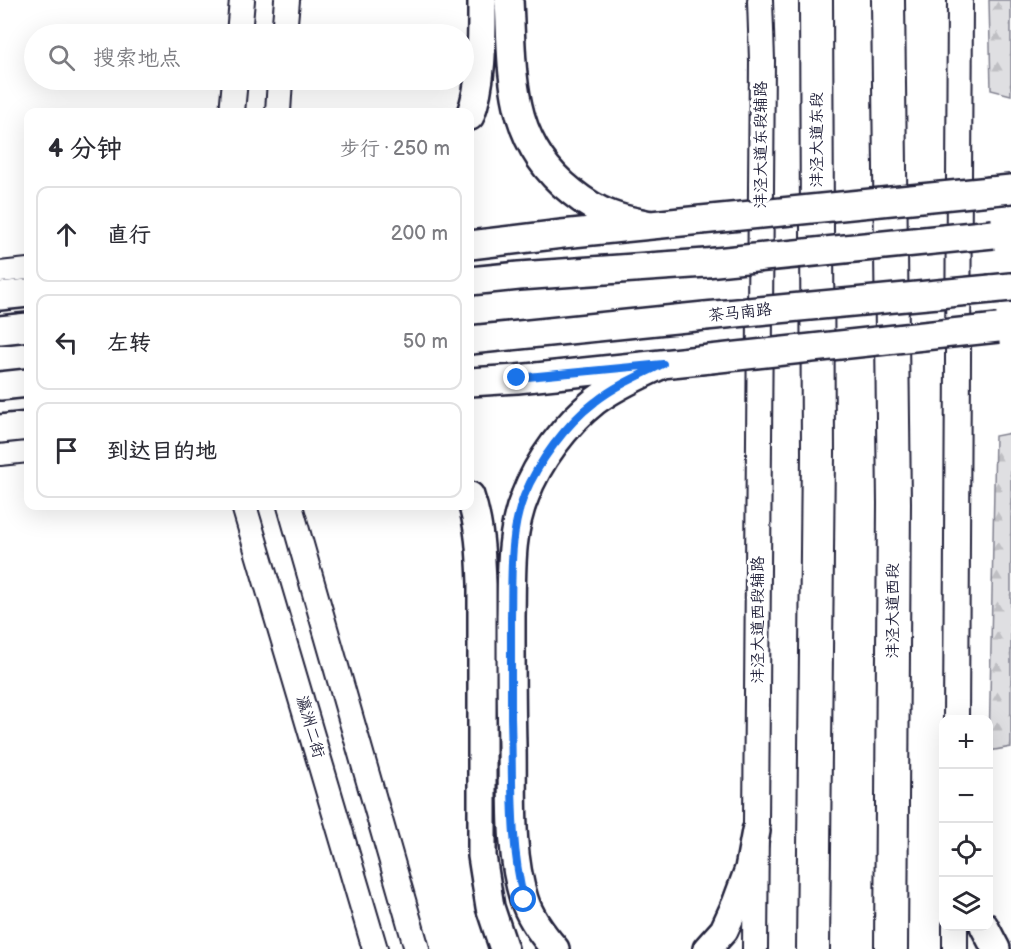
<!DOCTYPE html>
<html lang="zh">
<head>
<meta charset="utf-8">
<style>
  body { margin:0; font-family:"Balsamiq Sans","LXGW WenKai TC",sans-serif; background:#f7f7f7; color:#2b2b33 }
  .controls { position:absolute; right:18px; bottom:18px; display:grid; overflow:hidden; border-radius:12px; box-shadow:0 6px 24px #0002 }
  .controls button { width:54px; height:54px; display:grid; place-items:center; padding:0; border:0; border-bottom:2px solid #e1e1e2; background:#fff; color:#2b2b33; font:30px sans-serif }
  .stop { position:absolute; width:18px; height:18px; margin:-14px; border:4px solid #1a73e8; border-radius:50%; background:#fff }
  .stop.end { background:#1a73e8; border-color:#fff; box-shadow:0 2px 6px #0008 }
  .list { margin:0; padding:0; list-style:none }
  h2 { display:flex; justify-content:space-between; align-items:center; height:78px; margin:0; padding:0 24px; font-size:26px }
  h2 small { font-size:20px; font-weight:400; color:#7c7c81 }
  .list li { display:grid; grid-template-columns:39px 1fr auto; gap:18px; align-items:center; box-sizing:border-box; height:96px; margin:0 12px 12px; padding:0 12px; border:2px solid #e1e1e2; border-radius:12px }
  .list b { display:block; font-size:22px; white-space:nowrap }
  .list em { font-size:20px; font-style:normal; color:#7c7c81 }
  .icon { flex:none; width:33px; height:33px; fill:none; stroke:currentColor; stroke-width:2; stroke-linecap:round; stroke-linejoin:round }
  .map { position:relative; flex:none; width:1011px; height:949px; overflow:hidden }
  .search { position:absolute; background:#fff; box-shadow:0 6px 24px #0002; left:24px; top:24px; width:450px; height:66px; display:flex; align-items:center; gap:15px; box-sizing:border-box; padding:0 21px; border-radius:33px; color:#7c7c81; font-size:22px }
  .panel { position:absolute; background:#fff; box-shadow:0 6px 24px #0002; left:24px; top:108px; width:450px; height:402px; border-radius:12px }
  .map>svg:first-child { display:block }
</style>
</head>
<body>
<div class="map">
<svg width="1011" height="949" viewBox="0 0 1011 949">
  <defs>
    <pattern id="forest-firs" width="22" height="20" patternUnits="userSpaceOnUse" patternTransform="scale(1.5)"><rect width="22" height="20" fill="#dfdfe2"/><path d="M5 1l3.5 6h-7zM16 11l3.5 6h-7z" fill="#bfbfc3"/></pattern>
  </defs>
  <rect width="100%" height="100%" fill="#fff"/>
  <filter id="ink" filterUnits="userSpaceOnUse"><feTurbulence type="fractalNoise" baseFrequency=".0167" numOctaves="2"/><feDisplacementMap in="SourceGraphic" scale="12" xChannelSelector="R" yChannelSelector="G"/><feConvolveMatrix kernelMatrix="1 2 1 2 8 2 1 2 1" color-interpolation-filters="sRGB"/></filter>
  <g filter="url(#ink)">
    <!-- forest -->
    <path fill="url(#forest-firs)" stroke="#80808e" stroke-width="1.5" d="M989 0H1011V95L991 90Z
      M1011 433V747L989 751 995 436Z"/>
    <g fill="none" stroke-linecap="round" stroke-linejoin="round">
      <defs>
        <path id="minor" d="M0 272 28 269
          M0 455 28 452"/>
        <path id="tertiary" d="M239 34 242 0
          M284 34 287 0
          M232 112 235 80
          M278 112 280 80
          M244 506 375 949
          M290 506 417 949
          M956 720 960 0
          M755 949 762 61 760 0
          M955 949V926"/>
        <path id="secondary" d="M509 0C513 74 507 141 572 192 583 201 597 210 611 215 623 220 638 222 651 225
          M470 116C483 83 482 35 482 0
          M991 191 1011 189
          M470 245 562 234 701 220
          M470 281 519 276 706 263
          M991 289 1011 287
          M0 296 28 293
          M0 330 28 327
          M470 340 705 316
          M470 382 517 379 710 359
          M0 386 28 383
          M0 429 28 426
          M470 496C480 525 481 555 482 584V856L490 907 504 949
          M984 926 996 949
          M555 949C542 934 530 918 524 899 509 851 513 794 512 745 511 702 511 660 511 617 512 577 509 534 525 496 538 461 566 424 595 401 615 386 640 375 663 364
          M707 949 724 930 736 904 749 869 756 831"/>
        <path id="primary" d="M888 0 894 503 891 949
          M813 949 818 453 816 0"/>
      </defs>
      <!-- minor casing -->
      <use href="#minor" stroke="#22223b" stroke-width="24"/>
      <!-- tertiary casing -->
      <use href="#tertiary" stroke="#22223b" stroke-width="28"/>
      <!-- secondary casing -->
      <use href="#secondary" stroke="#22223b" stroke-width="32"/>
      <!-- primary casing -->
      <use href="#primary" stroke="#22223b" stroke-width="36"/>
      <!-- minor -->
      <use href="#minor" stroke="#fff" stroke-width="20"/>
      <!-- tertiary -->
      <use href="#tertiary" stroke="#fff" stroke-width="24"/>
      <!-- secondary -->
      <use href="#secondary" stroke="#fff" stroke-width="27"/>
      <!-- primary -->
      <use href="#primary" stroke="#fff" stroke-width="32"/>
      <defs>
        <path id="secondary-bridge" d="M701 220 991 191
          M706 263 993 234
          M705 316 991 289
          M710 359 998 328"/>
      </defs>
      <!-- secondary-bridge casing -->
      <use href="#secondary-bridge" stroke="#22223b" stroke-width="32" stroke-linecap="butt"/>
      <!-- secondary-bridge -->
      <use href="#secondary-bridge" stroke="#fff" stroke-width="27"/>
    </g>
  </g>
  <g fill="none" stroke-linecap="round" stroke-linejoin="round" filter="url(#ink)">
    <!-- route -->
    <path stroke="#1a73e8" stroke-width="8" d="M517 378 663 364C640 375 615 386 595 402 566 424 538 462 524 496 509 534 512 578 511 618 511 651 511 685 511 718 513 779 509 841 524 900"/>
  </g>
  <g text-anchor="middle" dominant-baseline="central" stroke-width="6" stroke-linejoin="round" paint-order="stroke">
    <!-- street labels -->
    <g font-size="16" fill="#22223b" stroke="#fff">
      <text transform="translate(817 140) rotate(-90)">沣泾大道东段</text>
      <text transform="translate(761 145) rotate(-90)">沣泾大道东段辅路</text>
      <text transform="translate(740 313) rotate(-6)">茶马南路</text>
      <text transform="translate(893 611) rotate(-90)">沣泾大道西段</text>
      <text transform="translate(758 620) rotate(-90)">沣泾大道西段辅路</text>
      <text transform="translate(310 727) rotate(74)">瀛洲二街</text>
    </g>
  </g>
</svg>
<div class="controls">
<button>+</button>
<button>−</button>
<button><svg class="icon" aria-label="locate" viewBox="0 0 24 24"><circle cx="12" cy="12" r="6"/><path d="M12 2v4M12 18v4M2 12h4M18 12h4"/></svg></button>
<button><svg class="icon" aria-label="layers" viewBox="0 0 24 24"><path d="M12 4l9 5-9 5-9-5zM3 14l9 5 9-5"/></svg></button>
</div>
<div class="stop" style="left:524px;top:900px"></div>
<div class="stop end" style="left:517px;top:378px"></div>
<div class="search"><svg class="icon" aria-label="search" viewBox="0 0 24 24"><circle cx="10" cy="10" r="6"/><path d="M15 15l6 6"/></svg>搜索地点</div>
<section class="panel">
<h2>4 分钟<small>步行 · 250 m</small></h2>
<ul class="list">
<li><svg class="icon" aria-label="ahead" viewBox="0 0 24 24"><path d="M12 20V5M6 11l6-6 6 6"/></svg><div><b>直行</b></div><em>200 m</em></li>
<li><svg class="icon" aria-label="left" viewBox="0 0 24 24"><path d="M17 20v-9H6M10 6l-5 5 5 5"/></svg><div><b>左转</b></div><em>50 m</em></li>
<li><svg class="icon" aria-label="arrive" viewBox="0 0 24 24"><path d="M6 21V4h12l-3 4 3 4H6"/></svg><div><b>到达目的地</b></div></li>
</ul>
</section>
</div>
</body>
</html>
